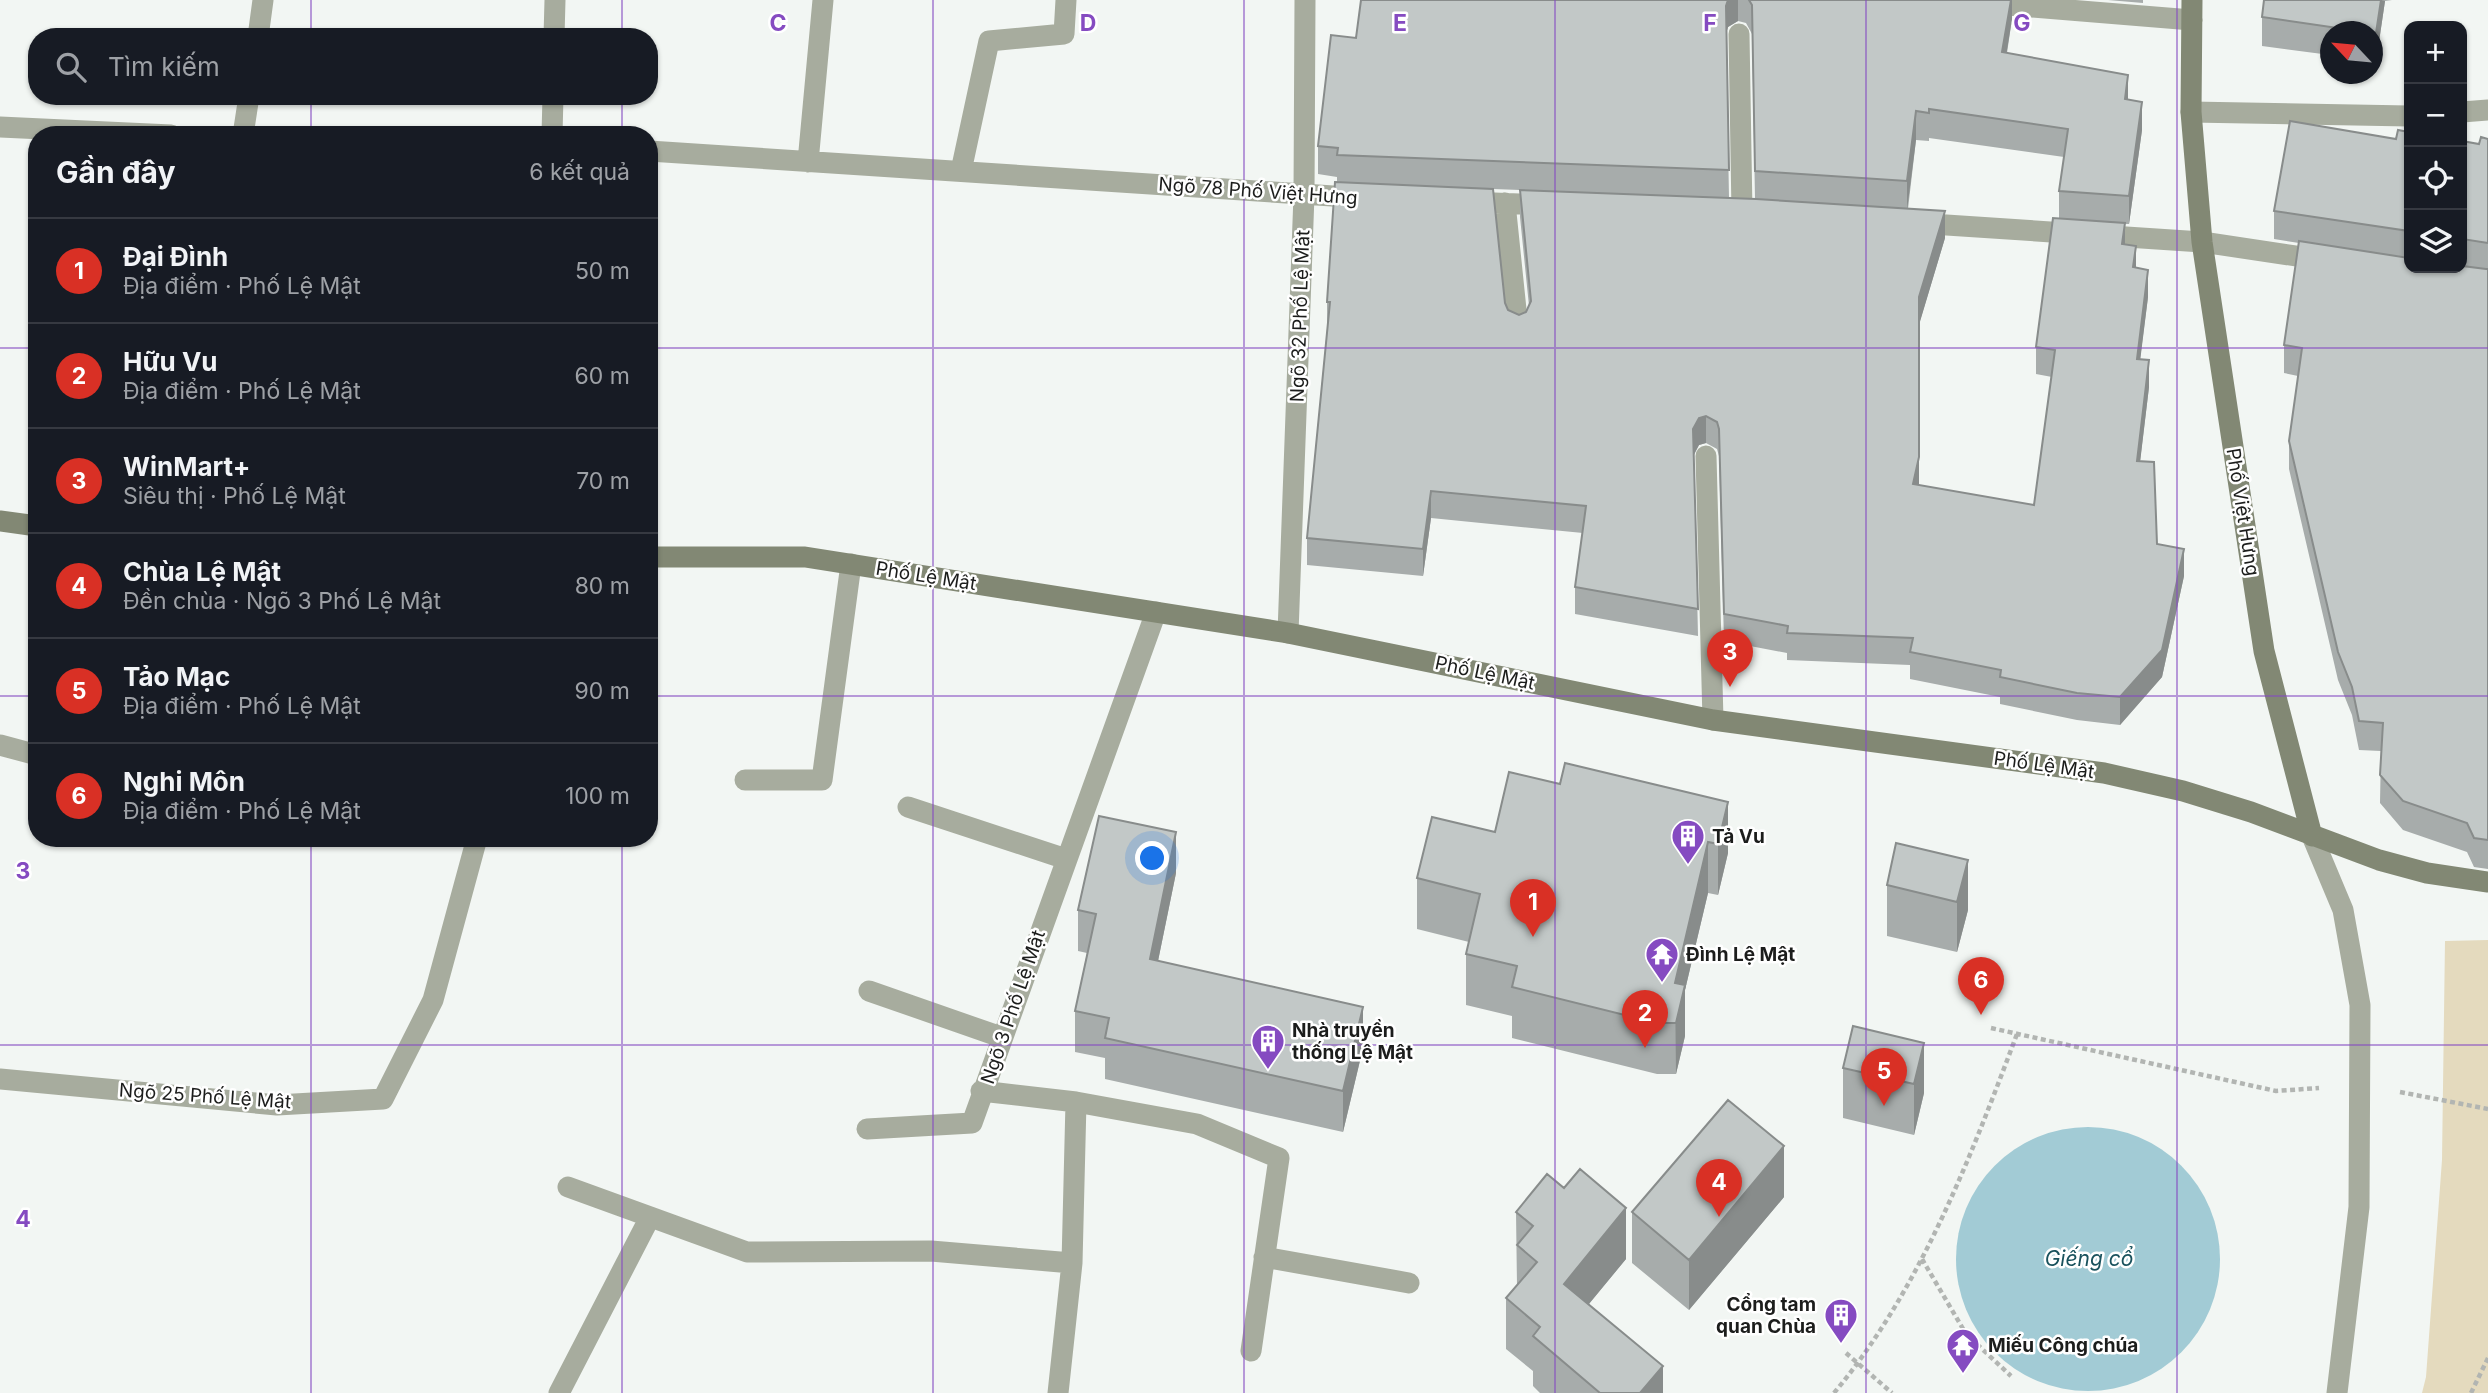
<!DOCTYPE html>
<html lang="vi">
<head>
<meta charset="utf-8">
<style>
  body { margin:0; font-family:Inter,sans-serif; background:#242831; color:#f1f3f6 }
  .controls { position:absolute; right:21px; top:21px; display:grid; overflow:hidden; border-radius:14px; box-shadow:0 2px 5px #0004 }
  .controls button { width:63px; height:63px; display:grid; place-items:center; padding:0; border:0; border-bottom:2px solid #363941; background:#171b24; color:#f1f3f6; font:35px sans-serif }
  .compass { position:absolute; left:2320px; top:21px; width:63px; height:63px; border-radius:50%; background:#171b24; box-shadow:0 2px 5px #0004; rotate:296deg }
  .you { position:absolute; left:1153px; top:859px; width:24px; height:24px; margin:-18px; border:5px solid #fff; border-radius:50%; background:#1a73e8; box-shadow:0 0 0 10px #1a73e833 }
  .badge { display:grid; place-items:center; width:46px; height:46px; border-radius:50%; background:#d93025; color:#fff; font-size:23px; font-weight:700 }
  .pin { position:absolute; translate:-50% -58px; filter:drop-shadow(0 2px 4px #0008) }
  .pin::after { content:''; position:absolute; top:37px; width:24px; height:21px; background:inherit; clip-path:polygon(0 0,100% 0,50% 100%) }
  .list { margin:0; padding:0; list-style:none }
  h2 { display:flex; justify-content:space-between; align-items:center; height:91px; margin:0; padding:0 28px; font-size:30px }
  h2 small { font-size:23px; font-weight:400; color:#9ea1a6 }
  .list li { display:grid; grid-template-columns:46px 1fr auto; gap:21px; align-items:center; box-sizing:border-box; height:105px; padding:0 28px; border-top:2px solid #363941 }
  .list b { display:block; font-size:26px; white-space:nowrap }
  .list p { margin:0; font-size:23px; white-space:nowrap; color:#9ea1a6 }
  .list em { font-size:23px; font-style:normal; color:#9ea1a6 }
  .icon { flex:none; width:38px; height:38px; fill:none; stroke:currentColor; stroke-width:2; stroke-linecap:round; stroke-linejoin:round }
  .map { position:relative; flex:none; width:2488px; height:1393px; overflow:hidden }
  .search { position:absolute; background:#171b24; box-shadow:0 2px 5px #0004; left:28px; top:28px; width:630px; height:77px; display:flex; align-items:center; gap:18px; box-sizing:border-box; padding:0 24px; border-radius:28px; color:#9ea1a6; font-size:26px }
  .panel { position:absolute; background:#171b24; box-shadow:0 2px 5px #0004; left:28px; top:126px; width:630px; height:721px; border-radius:28px }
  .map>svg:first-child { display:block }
</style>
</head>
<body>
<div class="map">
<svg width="2488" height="1393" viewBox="0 0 2488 1393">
  <rect width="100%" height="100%" fill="#f2f6f3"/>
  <!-- green -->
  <path fill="#e4dabe" d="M2488 940V1393H2422L2426 1377 2442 1160 2445 941Z"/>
  <!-- water -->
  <path fill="#a2cbd5" d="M1956 1259a132 132 0 1 1 264 0a132 132 0 1 1-264 0Z"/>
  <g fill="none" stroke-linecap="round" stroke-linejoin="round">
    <!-- path -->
    <path stroke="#b2b5b2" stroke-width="4.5" stroke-dasharray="5 3.5" stroke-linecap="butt" d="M1991 1028 2276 1091 2319 1088
      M2400 1092 2488 1109
      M1922 1259 1966 1334 2011 1376
      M1846 1353 1892 1393
      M1834 1393C1920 1290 1970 1159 2017 1034
      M2471 1393 2488 1358"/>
    <!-- lane -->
    <path stroke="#a7ac9e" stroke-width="21" d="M1946 0 2192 20
      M1739 34 1742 213
      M1706 456 1713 720"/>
    <!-- street -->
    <path stroke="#a7ac9e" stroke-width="21" d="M258 37 263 0
      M554 37 555 0
      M2191 112 2409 116
      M2462 112 2488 110
      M0 127 171 135
      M243 135 249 96
      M552 135 553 96
      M649 151 1363 198
      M808 162 823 0
      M961 171 989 41 1064 34 1066 0
      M1469 202 1548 205
      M1505 203 1518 329
      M1916 223 2202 242 2323 260
      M1288 633 1304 195 1305 0
      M0 745 37 755
      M745 780H822L851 564
      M908 807 1066 859
      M2312 836 2343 910 2360 1005 2359 1207 2337 1393
      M869 991 1001 1037
      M0 1079 277 1105 383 1099 433 1000 477 838
      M981 1091 1076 1102 1197 1124 1279 1158 1251 1351
      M867 1129 972 1123 1156 612
      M568 1187 747 1252 931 1251 1072 1263 1076 1102
      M1264 1257 1409 1283
      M559 1393 650 1217
      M1058 1393 1072 1263"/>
    <!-- secondary -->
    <path stroke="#828874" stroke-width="21" d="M2192 0 2191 112 2202 242 2264 651 2312 836
      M0 521 37 526
      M649 557H805L1288 633 1713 720 2104 773 2183 791 2251 812 2379 860 2427 873 2488 882"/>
  </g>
  <!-- wall -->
  <path fill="#a7acab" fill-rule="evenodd" d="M1361 0H2012V19L2007 53 2128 100 2142 130 2129 224H2125V244L2148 297 2140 359 2149 387 2140 461 2157 544 2184 576 2162 677 2120 725 2077 720 2000 704V697L1910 679V665L1787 660V653L1724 641 1719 456 1717 449 1706 443 1699 445 1694 455 1698 636 1575 614V587L1583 533 1431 518 1423 576 1307 565V538L1327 329V302L1337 182V177L1318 174V146L1356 38ZM1738 21 1746 23 1752 34 1755 199 1729 198 1726 33 1728 27ZM1929 138 2064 157 2059 191V219L2036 347V374L2052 377 2034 505 1919 485V324L1945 238 1908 209 1916 140 1929 141ZM1493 189 1520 190V217L1529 306 1526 312 1519 315 1508 310 1505 303Z
    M2108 0H2143V3Z
    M2264 0H2392L2385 1 2376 62 2372 61V32H2330V55L2262 46V17Z
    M2409 132V268H2462V141L2479 144 2488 139V869L2474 867 2467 852 2403 830 2380 803 2381 751 2359 750 2352 715 2338 680 2289 469V441L2298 376 2284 373V345L2299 243 2274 239V211Z
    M1560 784 1728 802V853L1718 895 1708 893 1685 990V1036L1676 1074H1657L1512 1038V1016L1466 1005V954L1469 942 1417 929V878L1495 832Z
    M1896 843 1968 910 1957 952 1887 936V885Z
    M1176 873 1158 961 1363 1048 1343 1132 1105 1079V1058L1075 1052V1011L1087 953 1078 951V910Z
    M1853 1026 1924 1093 1914 1135 1843 1118V1068Z
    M1784 1197 1689 1310 1632 1263V1212Z
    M1516 1212 1626 1259 1589 1304 1663 1393H1540L1533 1386V1371L1506 1349V1298L1517 1286Z"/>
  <!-- shaded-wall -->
  <path fill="#888c8b" d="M1728 0H1738V21L1728 27 1726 34V6Z
    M2011 0H2012V19L2002 81V52Z
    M2381 0 2385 1 2376 62V33Z
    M2128 75V104L2125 99Z
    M2142 102V130L2129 224V196Z
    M1916 111V140L1907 210V181Z
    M1945 211V238L1919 325V297Z
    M2125 223V250L2122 244Z
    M2136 246V273L2133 267Z
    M2148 270V297L2137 386V359Z
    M2149 360V387L2137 488V461Z
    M1706 416V443L1699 445 1693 456V429L1699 418Z
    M1919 457V484L1913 511V484Z
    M1431 491V518L1423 576V549Z
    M2184 549V576L2162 677 2120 725V697Z
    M1728 802V853L1718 895V844Z
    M1176 832V873L1150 1000V959Z
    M1708 842V893L1685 990V1036L1676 1074 1675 983Z
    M1968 860V910L1957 952V902Z
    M1363 1007V1048L1343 1132V1091Z
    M1924 1043V1093L1914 1135V1084Z
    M1784 1146V1197L1689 1310V1260Z
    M1626 1208V1259L1564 1334V1284Z
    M1663 1366V1393H1640Z"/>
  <!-- building -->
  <path fill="#c2c8c7" stroke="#888c8b" stroke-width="2" d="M1361 0H1728L1726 6 1729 170 1337 155 1338 148 1318 146 1331 35 1356 38Z
    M1749 0H2011L2002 52 2128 75 2125 99 2142 102 2129 196 2059 191 2068 129 1929 109V113L1916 111 1907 181 1755 171 1752 5Z
    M2264 0H2381L2376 33H2372V32H2365L2262 17Z
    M2290 121 2396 139 2398 130 2409 132V231L2274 211Z
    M2481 137 2488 139V243L2462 239V141L2479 144Z
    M1335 182 1493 189 1505 303 1508 310 1519 315 1526 312 1531 301 1520 190 1756 199 1945 211 1919 297V457L1913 484 2034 505 2055 350 2036 347 2053 218 2125 223 2122 244 2136 246 2133 267 2148 270 2137 359 2149 360 2137 461 2154 462 2157 544 2184 549 2162 650 2120 697 2077 693 2000 677 2001 670 1910 652 1913 638 1787 633 1788 626 1724 614 1719 429 1717 422 1706 416 1699 418 1693 429 1698 609 1575 587 1586 506 1431 491 1423 549 1307 538 1330 302H1327Z
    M2299 241 2409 258V268H2462V266L2486 269H2488V840L2474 838 2467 823 2403 801 2380 775 2383 723 2359 721 2352 687 2338 652 2289 441 2302 348 2284 345Z
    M1565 763 1728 802 1718 844 1708 842 1675 983 1685 985 1676 1023H1657L1512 987 1517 966 1466 954 1480 894 1417 878 1432 817 1495 832 1509 772 1560 784Z
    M1099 816 1176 832 1150 959 1363 1007 1343 1091 1105 1038 1109 1018 1075 1011 1096 914 1078 910Z
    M1896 843 1968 860 1957 902 1887 885Z
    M1853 1026 1924 1043 1914 1084 1843 1068Z
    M1728 1100 1784 1146 1689 1260 1632 1212Z
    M1580 1169 1626 1208 1564 1284 1663 1366 1640 1393H1600L1533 1336 1540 1327 1506 1298 1537 1262 1517 1245 1533 1226 1516 1212 1547 1174 1564 1188Z"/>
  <!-- grid -->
  <path fill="none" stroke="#854bc1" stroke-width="2" stroke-opacity="0.55" d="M311 0V37M622 0V37M933 0V1393M1244 0V1393M1555 0V1393M1866 0V1393M2177 0V1393M311 96V135M622 96V135M0 348H37M649 348H2488M0 696H37M649 696H2488M311 838V1393M622 838V1393M0 1045H2488"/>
  <!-- icons -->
  <defs>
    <symbol id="building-pin" viewBox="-11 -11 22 30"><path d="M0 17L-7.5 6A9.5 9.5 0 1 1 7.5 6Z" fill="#854bc1" stroke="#fff"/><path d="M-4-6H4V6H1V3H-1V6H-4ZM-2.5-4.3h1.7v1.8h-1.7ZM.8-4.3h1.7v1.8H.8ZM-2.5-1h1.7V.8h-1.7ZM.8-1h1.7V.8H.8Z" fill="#fff"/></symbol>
    <symbol id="temple-pin" viewBox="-11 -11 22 30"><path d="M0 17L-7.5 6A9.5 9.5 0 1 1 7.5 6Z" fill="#854bc1" stroke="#fff"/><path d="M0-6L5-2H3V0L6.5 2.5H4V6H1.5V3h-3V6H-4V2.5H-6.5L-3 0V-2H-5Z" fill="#fff"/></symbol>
  </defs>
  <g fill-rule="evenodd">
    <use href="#building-pin" x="1669" y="817" width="38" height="52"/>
    <use href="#temple-pin" x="1643" y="935" width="38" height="52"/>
    <use href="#building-pin" x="1249" y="1022" width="38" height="52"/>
    <use href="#building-pin" x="1822" y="1296" width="38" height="52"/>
    <use href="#temple-pin" x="1944" y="1326" width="38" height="52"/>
  </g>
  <g text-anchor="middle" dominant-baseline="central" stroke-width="5" stroke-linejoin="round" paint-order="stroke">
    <!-- street labels -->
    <g font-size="19" fill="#1c1d1c" stroke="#fff">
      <text transform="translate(1258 191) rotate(4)">Ngõ 78 Phố Việt Hưng</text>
      <text transform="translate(1300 316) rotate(-88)">Ngõ 32 Phố Lệ Mật</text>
      <text transform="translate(2243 512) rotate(81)">Phố Việt Hưng</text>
      <text transform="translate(926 576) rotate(9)">Phố Lệ Mật</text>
      <text transform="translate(1485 673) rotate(12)">Phố Lệ Mật</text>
      <text transform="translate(2044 765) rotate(8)">Phố Lệ Mật</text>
      <text transform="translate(1013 1007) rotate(-71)">Ngõ 3 Phố Lệ Mật</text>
      <text transform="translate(205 1096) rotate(4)">Ngõ 25 Phố Lệ Mật</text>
    </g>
    <!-- poi labels -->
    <g font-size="19" font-weight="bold" fill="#1c1d1c" stroke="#fff" text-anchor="start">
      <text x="1712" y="836">Tả Vu</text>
      <text x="1686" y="954">Đình Lệ Mật</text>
      <text x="1292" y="1030">Nhà truyền<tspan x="1292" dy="22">thống Lệ Mật</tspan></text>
      <text x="1816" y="1304" text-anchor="end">Cổng tam<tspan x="1816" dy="22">quan Chùa</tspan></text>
      <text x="1988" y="1345">Miếu Công chúa</text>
    </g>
    <!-- water labels -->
    <g font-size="21" font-style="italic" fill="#19525d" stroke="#fff">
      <text x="2089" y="1258">Giếng cổ</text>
    </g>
  </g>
  <g font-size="23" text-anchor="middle" font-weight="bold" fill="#854bc1" stroke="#fff" stroke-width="5" stroke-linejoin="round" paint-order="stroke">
    <text x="778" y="31">C</text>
    <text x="1088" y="31">D</text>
    <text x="1400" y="31">E</text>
    <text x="1710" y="31">F</text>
    <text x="2022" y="31">G</text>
    <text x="23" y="879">3</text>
    <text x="23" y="1227">4</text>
  </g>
</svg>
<div class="controls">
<button>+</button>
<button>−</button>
<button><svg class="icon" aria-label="locate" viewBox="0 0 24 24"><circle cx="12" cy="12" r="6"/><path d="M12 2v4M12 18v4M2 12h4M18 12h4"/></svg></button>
<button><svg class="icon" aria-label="layers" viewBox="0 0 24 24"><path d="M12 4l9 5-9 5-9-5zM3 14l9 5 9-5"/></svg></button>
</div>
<svg class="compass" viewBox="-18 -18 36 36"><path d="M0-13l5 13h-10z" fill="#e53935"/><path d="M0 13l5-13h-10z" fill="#9ea1a6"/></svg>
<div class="you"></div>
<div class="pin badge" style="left:1533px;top:937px">1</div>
<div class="pin badge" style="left:1645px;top:1048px">2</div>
<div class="pin badge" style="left:1730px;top:687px">3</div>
<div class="pin badge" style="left:1719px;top:1217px">4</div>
<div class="pin badge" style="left:1884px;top:1106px">5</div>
<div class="pin badge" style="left:1981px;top:1015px">6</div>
<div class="search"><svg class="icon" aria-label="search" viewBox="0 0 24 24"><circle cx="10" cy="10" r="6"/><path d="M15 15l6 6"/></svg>Tìm kiếm</div>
<section class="panel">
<h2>Gần đây<small>6 kết quả</small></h2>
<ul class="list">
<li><span class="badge">1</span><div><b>Đại Đình</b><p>Địa điểm · Phố Lệ Mật</p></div><em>50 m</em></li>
<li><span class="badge">2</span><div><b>Hữu Vu</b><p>Địa điểm · Phố Lệ Mật</p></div><em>60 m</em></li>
<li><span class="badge">3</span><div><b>WinMart+</b><p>Siêu thị · Phố Lệ Mật</p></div><em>70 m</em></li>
<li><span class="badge">4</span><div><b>Chùa Lệ Mật</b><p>Đền chùa · Ngõ 3 Phố Lệ Mật</p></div><em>80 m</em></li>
<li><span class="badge">5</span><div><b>Tảo Mạc</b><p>Địa điểm · Phố Lệ Mật</p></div><em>90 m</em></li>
<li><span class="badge">6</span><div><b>Nghi Môn</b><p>Địa điểm · Phố Lệ Mật</p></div><em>100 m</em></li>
</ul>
</section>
</div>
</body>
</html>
